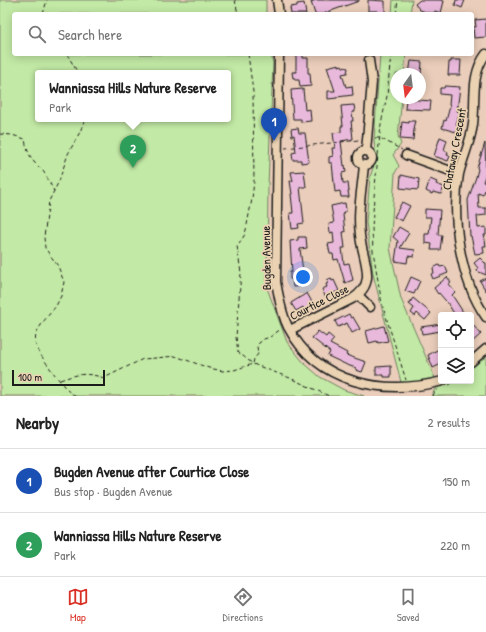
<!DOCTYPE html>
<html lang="en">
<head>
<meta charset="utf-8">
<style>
  body { margin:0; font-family:"Patrick Hand",sans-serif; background:#f6f6f6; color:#222 }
  .controls { position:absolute; right:12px; bottom:12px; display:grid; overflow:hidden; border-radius:4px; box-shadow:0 2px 10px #0003 }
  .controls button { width:36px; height:36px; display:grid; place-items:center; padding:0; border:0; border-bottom:1px solid #e0e0e0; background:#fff; color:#222; font:20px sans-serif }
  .compass { position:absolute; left:390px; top:68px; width:36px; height:36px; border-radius:50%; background:#fff; box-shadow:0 2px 10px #0003; rotate:194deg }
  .scale { position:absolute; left:12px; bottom:10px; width:93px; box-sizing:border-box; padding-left:4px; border:2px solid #1c1c1c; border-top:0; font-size:11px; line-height:14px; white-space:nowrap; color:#1c1c1c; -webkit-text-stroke:3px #ead2b2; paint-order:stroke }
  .you { position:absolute; left:303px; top:277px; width:14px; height:14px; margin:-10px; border:3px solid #fff; border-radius:50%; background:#1a73e8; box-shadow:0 0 0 6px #1a73e833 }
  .badge { display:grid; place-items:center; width:26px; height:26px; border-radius:50%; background:#d93025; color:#fff; font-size:13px; font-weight:700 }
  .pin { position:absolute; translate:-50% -33px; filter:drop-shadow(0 1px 2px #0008) }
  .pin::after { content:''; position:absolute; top:21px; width:14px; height:12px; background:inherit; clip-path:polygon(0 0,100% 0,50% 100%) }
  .popup { position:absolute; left:35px; top:70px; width:196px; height:52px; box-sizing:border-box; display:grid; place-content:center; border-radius:4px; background:#fff; filter:drop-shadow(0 1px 3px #0005); font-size:13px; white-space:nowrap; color:#767676 }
  .popup b { font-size:15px; color:#222 }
  .popup::after { content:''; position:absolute; left:50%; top:100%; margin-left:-8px; border:8px solid transparent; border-top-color:#fff }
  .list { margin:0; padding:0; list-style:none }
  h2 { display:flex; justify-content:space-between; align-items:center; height:52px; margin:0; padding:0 16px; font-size:17px }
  h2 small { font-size:13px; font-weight:400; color:#767676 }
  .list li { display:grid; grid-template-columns:26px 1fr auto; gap:12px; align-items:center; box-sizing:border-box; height:64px; padding:0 16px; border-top:1px solid #e0e0e0 }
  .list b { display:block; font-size:15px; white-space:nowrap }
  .list p { margin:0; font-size:13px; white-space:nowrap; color:#767676 }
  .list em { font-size:13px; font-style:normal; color:#767676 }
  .icon { flex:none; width:22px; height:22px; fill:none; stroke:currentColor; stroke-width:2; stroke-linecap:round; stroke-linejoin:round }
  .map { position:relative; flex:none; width:486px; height:396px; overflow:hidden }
  .search { position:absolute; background:#fff; box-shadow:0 2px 10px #0003; left:12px; right:12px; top:12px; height:44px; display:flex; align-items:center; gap:10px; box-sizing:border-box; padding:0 14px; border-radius:4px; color:#767676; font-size:15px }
  .sheet { height:180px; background:#fff }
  nav { display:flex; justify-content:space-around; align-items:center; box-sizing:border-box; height:56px; border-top:1px solid #e0e0e0; background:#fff; font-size:11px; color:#767676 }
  nav a { display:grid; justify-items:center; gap:2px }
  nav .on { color:#d93025 }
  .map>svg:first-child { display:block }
</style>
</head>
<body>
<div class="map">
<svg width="486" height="396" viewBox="0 0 486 396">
  <rect width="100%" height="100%" fill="#eacdba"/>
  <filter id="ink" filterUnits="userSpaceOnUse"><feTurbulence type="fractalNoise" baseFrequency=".025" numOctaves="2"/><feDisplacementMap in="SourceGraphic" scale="8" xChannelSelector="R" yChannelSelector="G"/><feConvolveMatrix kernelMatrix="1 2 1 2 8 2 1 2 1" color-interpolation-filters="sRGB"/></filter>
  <g filter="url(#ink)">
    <!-- green -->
    <path fill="#c2e9a5" stroke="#6f8260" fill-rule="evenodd" d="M0 0H266V14H14V54H271L273 63 268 186 267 288 287 342 304 363 320 377 344 390 364 396H0ZM38 73H228V119H38Z
      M393 0H412L410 14H392Z
      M382 54H406L404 74H396V98H402L398 136 401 144 393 155 399 166 395 173 390 248 401 299 435 378 419 384 402 386 373 274 366 222 370 177 376 159 374 140 380 55Z
      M486 355V396H431L435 389 452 381H471V368Z"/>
    <!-- building -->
    <path fill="#e9b9db" stroke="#1c1c1c" d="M316 0H359V1L325 13 326 14H315L311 2Z
      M368 0 385 1V14H377V11H368Z
      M420 0H440L444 1 441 13 435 11 434 13H429L420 10 415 4Z
      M456 0H465L462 8 455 5Z
      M304 3 306 14H291L290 7 297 6V4Z
      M486 19V37L474 38 473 27H476L475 20Z
      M296 54H303V58H308V73H310L311 86 300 87 299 80H295V78H293L292 72H296Z
      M451 60H461L460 75H448L449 62H451Z
      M411 61 422 62 421 74H409Z
      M339 64V66L342 65 343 67 348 68 347 73 342 74 346 87 352 86 353 95 337 97V98L328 99V91H335L327 67Z
      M445 86 460 87 457 111 460 112 456 124 458 125 456 132 442 128 444 120 446 121 450 106 449 105 450 95 440 94V88H444Z
      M303 89 305 110 310 109 311 121 301 122V119H293L291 90Z
      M406 99 431 101 430 110 405 109Z
      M354 105 355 112H352L353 121H351L353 139 341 141 344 166 345 165 346 172 342 173 343 183H348L349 191H348L349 197H341L340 191 335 192 332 163H329V157L333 156 332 148H335L333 133 341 132V126H343L341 106Z
      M409 121H415L413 128 414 129 413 140 400 139 402 122 409 123Z
      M298 128 299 133H305L309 162 301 163V160H293L292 153 296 152 294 135 292 136 291 129Z
      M440 137 447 140 444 150 448 152 447 155 450 156 448 161 434 156Z
      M485 143 486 173 483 182 486 183V190H485L483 195 478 193 479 208H486V215L477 216 478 228 486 227V235H484L486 246H483L484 253 475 254 471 236H470L468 200 476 177 478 169 477 168Z
      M304 171 306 187H300L304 223 298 224 299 228 292 229 290 213H293L291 194H292L290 181H293L291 172Z
      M401 175 419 179 418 190 400 188Z
      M430 179 437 182 436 184 444 187 441 194 433 192 432 194 426 191Z
      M402 202 410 206 402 221 394 217Z
      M345 203 346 210 343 215 345 232H343L345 248H342L344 264 349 263 353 280 345 283 338 259 334 260 333 254H330L328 244 334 243 333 232 330 233 329 224 334 223 331 206Z
      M425 209 440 210 438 235H442L440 250H431L432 244 425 243V234H429L431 217H425Z
      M399 227 409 233 400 248 415 250 414 257 408 256 407 263 395 261 398 241 393 237Z
      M298 237H306L307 248 300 249 305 286 293 287 292 279H290V272H292L290 241 298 240Z
      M480 258 485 263H486V275L477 271 478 268 474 263Z
      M439 265 440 267 445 266 448 273 433 279 431 274 434 273 433 268Z
      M411 277 420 281 414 294 405 291Z
      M447 277 451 282 448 284 455 292 452 295 465 315H455L450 307H451L439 293 438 294 434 288Z
      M331 278 332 281 334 280 339 291 325 296 322 289 327 287 326 284 328 283 327 280Z
      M486 278V291L480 281Z
      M307 293 313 304 304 310 303 307 296 311 291 303Z
      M413 298 431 313 425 320 417 313 415 316 411 313 414 308 409 304Z
      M349 314 351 318 353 317 360 329 352 333 347 323 338 327 335 321Z
      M471 323 481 334 471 343Z
      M441 324V331L422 334 421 327Z
      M384 326 388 341 378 343 377 341 369 343 366 331Z
      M318 331 326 337 328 334 334 339 330 344 347 353 346 355 366 362 362 372 356 370V368L347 365 328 356 330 352 312 338Z
      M441 348V364L433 368 428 355Z
      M391 366V377H384V375H376V367Z"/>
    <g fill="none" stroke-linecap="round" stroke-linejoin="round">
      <defs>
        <path id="minor" d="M277 0 279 14
          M279 54 276 282C279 297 281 313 288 327 318 384 383 396 443 381
          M486 54C470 75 476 100 473 124 471 141 463 157 459 174 451 218 460 280 486 317
          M366 151 372 82 369 60
          M358 158a7 7 0 1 1 14 0a7 7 0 1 1-14 0Z
          M406 155 459 174
          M358 295 370 307
          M290 330 352 299C360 294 366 288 367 278 368 264 361 249 360 235 357 212 362 188 364 165
          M471 362 486 349"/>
      </defs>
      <!-- minor casing -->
      <use href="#minor" stroke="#1c1c1c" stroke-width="11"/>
      <!-- path -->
      <path stroke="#1c1c1c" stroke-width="1" stroke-dasharray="4 3" stroke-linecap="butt" d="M235 0 238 14
        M43 14 47 0
        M396 14 398 0
        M67 54 78 73
        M248 54 253 92 254 181 252 199 246 230 244 236 237 246 241 273 236 337 238 352 253 364 290 378 329 396
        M391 54 387 96 381 124 374 197 372 228 373 251 382 304 406 380
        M0 134 12 135 25 139C26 147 29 156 34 162 37 166 41 168 43 171 48 178 50 184 54 191
        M375 138H380L402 150
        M285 148 359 140
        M60 380C77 374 86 372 104 378L143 359 156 358 175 356 209 368 223 371 234 370 253 364 254 359 258 354 257 346 259 343 264 339 270 337 281 329
        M449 385 455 381
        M75 396 67 390 52 371 40 354 35 343 36 333 43 322 56 306 61 296 64 282 58 266 45 248 44 237 49 201 59 181 68 154 80 132 85 119
        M433 396 435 391 438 390"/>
      <!-- minor -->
      <use href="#minor" stroke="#ead2b2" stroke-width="8"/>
    </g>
  </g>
  <g text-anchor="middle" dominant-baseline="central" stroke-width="3.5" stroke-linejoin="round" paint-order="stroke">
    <!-- street labels -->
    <g font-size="12" fill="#1c1c1c" stroke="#ead2b2">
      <text transform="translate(454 149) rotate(-79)">Chataway Crescent</text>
      <text transform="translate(266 258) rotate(-91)">Bugden Avenue</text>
      <text transform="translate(319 302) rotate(-27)">Courtice Close</text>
    </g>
  </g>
</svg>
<div class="controls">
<button><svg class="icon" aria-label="locate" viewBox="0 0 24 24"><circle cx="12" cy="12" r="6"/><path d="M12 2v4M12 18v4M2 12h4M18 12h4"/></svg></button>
<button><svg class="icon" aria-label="layers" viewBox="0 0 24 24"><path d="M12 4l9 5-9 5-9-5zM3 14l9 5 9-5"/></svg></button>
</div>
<svg class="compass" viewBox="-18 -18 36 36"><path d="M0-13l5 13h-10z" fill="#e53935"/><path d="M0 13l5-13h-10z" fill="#767676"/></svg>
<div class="scale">100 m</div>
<div class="you"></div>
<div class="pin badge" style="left:274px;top:141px;background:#1a4fb4">1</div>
<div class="pin badge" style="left:133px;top:168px;background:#2e9e5b">2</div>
<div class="popup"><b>Wanniassa Hills Nature Reserve</b>Park</div>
<div class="search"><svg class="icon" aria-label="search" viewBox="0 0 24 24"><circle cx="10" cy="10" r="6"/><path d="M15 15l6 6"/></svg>Search here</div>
</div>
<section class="sheet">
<h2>Nearby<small>2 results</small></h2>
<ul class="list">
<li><span class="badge" style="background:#1a4fb4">1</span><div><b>Bugden Avenue after Courtice Close</b><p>Bus stop · Bugden Avenue</p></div><em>150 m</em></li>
<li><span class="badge" style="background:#2e9e5b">2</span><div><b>Wanniassa Hills Nature Reserve</b><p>Park</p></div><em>220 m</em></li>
</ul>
</section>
<nav>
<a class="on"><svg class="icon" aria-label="map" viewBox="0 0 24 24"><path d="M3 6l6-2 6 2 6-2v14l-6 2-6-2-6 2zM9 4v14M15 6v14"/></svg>Map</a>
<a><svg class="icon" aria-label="directions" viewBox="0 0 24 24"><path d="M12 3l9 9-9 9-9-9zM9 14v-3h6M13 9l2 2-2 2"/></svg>Directions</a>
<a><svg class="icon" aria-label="saved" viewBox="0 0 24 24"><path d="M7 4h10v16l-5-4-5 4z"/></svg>Saved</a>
</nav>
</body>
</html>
